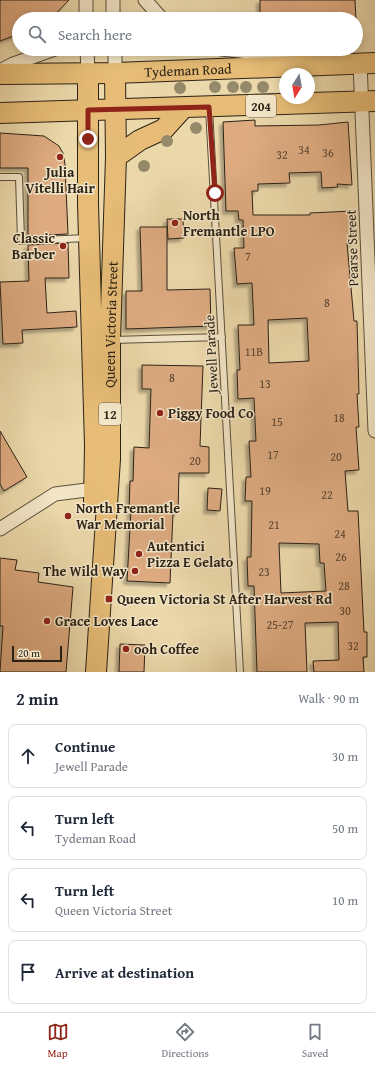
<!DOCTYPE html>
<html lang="en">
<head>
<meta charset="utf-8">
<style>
  body { margin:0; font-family:"Gentium Book Plus",serif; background:#f2f2f3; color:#1f2937 }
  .compass { position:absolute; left:279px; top:68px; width:36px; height:36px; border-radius:50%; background:#fff; box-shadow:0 2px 10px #0003; rotate:191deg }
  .scale { position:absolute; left:12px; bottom:10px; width:50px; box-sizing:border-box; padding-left:4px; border:2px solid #2b2216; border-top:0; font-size:11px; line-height:14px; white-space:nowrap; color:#2b2216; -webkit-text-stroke:3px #f3e6c8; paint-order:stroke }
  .stop { position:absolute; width:12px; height:12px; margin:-9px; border:3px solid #8f2418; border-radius:50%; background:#fff }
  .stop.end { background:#8f2418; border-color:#fff; box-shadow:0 1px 4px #0008 }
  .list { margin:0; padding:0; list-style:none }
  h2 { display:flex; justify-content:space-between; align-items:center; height:52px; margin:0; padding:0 16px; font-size:17px }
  h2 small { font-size:13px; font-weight:400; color:#747a83 }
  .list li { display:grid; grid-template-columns:26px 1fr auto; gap:12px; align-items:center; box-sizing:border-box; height:64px; margin:0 8px 8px; padding:0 8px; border:1px solid #e0e1e3; border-radius:8px }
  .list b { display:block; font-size:15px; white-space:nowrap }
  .list p { margin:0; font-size:13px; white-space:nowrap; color:#747a83 }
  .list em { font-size:13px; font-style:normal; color:#747a83 }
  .icon { flex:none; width:22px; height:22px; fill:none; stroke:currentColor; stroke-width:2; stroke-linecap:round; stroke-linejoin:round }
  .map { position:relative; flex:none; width:375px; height:672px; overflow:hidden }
  .search { position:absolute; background:#fff; box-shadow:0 2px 10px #0003; left:12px; right:12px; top:12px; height:44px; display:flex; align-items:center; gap:10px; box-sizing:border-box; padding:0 14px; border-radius:22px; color:#747a83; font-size:15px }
  .sheet { height:340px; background:#fff }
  nav { display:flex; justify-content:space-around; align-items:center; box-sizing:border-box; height:56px; border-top:1px solid #e0e1e3; background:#fff; font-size:11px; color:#747a83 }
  nav a { display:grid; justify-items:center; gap:2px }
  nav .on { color:#8f2418 }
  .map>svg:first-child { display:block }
</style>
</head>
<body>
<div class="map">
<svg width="375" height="672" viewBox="0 0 375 672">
  <defs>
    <filter id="shadow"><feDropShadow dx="-3.5" dy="3.5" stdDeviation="1" flood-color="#0004"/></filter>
  </defs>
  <rect width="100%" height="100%" fill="#ecd9ab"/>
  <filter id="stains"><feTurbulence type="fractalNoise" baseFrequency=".005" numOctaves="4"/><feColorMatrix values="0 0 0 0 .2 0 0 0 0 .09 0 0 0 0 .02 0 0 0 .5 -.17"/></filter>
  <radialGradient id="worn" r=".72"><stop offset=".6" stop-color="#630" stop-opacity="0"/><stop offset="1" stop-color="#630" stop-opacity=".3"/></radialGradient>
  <!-- building -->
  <path fill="#deab81" stroke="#2b2216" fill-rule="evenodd" filter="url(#shadow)" d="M0 0H69L51 19H19V34L0 41Z
    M260 0H355L356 19H260Z
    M255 120V126L319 125 348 122 352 185 337 184 338 187 322 188 321 172 289 173 290 183 258 184V191H252L253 215H310V213L352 211 354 243H347L354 321H357L359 394H357L359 427H356L359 470 345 471 348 511H358L364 632H367V657H363L364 672H314L313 661 339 660 338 622 305 623 307 672H257L254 586H248L247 557H251L252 501H245L246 477H251L249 441H256L254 398 238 399 237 370H240L238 325H254L252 283 237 284 234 248H244L243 220H239L238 211H226L223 122ZM307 318 309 361 269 363 268 320ZM279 543 319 544 320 563H324L326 591 281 593Z
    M0 133 44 136 59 146 63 153 65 164 68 234 28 236V168H0Z
    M167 219H183L184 238 168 239Z
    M140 227H167V290L210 289 211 326 126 329V291H142Z
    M68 243 69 278H45L47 313 76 311 77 327 22 330 23 343 3 344 0 282 29 281 28 245Z
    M142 365 203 366 200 446 209 447V473H179L178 513H173L170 583 127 581 131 511H129L130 481H133L134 447 149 448 151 389H142Z
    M0 431 27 477 4 491 0 484Z
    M208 488 222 489 220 511 207 510Z
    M0 558 17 560 15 570 39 573 38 582 73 587 66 672H0L3 626H0Z
    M120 644 145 645 144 672H119Z"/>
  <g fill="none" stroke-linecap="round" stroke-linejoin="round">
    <defs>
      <path id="lane" d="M209 108 240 672
        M0 177H19L21 241 87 238
        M112 340 222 337"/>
      <path id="street" d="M86 0V19
        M113 0V19
        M145 0 162 19
        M87 49 88 73
        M115 49V73
        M221 49 307 58
        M352 63H360L375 431
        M0 71 13 64 55 49
        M0 529 55 494 87 490 102 491"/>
      <g id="primary">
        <path d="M88 73V204L95 445 94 501"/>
        <path id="s1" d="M0 74 115 73 375 63"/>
        <path d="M0 113 375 101"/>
        <path d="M116 157 140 140 164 129 183 108"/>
        <path id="s2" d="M96 672 110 459V340L116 157 115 73"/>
      </g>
    </defs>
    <!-- lane casing -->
    <use href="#lane" stroke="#5b503b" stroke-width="8"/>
    <!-- street casing -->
    <use href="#street" stroke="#5b503b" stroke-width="15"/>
    <!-- primary casing -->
    <use href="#primary" stroke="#2b2216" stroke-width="22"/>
    <!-- lane -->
    <use href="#lane" stroke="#f3e6c8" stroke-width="6"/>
    <!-- street -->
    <use href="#street" stroke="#f3e6c8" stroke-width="13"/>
    <!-- primary -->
    <use href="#primary" stroke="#e6bc76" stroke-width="20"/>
  </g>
  <!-- trees -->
  <g fill="#958a6a">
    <circle cx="215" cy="87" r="6"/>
    <circle cx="233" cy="87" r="6"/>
    <circle cx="246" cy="87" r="6"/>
    <circle cx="263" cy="87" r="6"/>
    <circle cx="180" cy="88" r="6"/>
    <circle cx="196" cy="128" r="6"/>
    <circle cx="167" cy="141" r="6"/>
    <circle cx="144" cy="166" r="6"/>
  </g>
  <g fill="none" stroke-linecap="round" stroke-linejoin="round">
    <!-- route -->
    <path stroke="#8f2418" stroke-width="5" d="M88 139V110L209 107 215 193"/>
  </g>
  <!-- markers -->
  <g fill="#8f2418" stroke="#f3e6c8" stroke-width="1.5">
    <circle cx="60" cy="157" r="4"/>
    <circle cx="175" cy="223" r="4"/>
    <circle cx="63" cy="246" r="4"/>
    <circle cx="160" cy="413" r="4"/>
    <circle cx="68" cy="516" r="4"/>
    <circle cx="139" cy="554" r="4"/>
    <circle cx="135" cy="571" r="4"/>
    <rect x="105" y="595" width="8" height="8" rx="2"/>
    <circle cx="47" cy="621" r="4"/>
    <circle cx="126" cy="649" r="4"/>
  </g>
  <g text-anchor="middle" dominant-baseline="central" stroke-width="3" stroke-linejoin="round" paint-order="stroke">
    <!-- number labels -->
    <g font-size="12" fill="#584431">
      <text x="304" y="149">34</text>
      <text x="328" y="152">36</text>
      <text x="282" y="154">32</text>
      <text x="248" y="256">7</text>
      <text x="327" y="302">8</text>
      <text x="254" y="351">11B</text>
      <text x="172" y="377">8</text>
      <text x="265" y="383">13</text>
      <text x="339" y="417">18</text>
      <text x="277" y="421">15</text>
      <text x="273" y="454">17</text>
      <text x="336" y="456">20</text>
      <text x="195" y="460">20</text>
      <text x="265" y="490">19</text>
      <text x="327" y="494">22</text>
      <text x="274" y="524">21</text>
      <text x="340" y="533">24</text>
      <text x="341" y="556">26</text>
      <text x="264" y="571">23</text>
      <text x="344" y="585">28</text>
      <text x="345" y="610">30</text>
      <text x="280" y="624">25-27</text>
      <text x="353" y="645">32</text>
    </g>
    <!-- shield labels -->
    <g fill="#f3e6c8" stroke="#675d4b" stroke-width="1">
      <rect x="246" y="95" width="30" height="22" rx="3"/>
      <rect x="99" y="403" width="22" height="22" rx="3"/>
    </g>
    <g font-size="13" font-weight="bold" fill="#2b2216">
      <text x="261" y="106">204</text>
      <text x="110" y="414">12</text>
    </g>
    <!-- street labels -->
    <g font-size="14" fill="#2b2216" stroke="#f3e6c8">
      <text stroke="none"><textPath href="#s1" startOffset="188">Tydeman Road</textPath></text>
      <text transform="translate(352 248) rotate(-92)">Pearse Street</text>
      <text stroke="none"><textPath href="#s2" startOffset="348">Queen Victoria Street</textPath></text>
      <text transform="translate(211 354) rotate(-93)">Jewell Parade</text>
    </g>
    <!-- poi labels -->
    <g font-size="14" font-weight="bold" fill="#2b2216" stroke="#f3e6c8" text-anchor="start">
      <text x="60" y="172" text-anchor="middle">Julia<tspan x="60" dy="16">Vitelli Hair</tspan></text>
      <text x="183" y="215">North<tspan x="183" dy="16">Fremantle LPO</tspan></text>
      <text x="55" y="238" text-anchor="end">Classic<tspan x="55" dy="16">Barber</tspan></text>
      <text x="168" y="413">Piggy Food Co</text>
      <text x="76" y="508">North Fremantle<tspan x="76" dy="16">War Memorial</tspan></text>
      <text x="147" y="546">Autentici<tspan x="147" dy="16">Pizza E Gelato</tspan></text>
      <text x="127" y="571" text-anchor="end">The Wild Way</text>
      <text x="117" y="599">Queen Victoria St After Harvest Rd</text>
      <text x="55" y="621">Grace Loves Lace</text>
      <text x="134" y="649">ooh Coffee</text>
    </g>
  </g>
  <rect width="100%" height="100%" filter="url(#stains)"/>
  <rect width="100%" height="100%" fill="url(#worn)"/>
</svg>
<svg class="compass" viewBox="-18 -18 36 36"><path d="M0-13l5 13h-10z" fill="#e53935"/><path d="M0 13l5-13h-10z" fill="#747a83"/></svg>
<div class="scale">20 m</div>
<div class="stop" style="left:215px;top:193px"></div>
<div class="stop end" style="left:88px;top:139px"></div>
<div class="search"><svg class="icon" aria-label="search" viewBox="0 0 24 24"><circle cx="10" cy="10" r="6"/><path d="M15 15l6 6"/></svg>Search here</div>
</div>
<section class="sheet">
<h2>2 min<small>Walk · 90 m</small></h2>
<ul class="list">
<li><svg class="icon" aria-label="ahead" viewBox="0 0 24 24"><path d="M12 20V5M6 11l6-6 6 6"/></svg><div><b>Continue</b><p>Jewell Parade</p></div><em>30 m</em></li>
<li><svg class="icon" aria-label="left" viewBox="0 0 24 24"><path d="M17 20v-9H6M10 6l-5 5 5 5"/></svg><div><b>Turn left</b><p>Tydeman Road</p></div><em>50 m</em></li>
<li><svg class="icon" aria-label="left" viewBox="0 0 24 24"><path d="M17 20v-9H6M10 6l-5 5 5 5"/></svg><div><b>Turn left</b><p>Queen Victoria Street</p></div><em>10 m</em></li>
<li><svg class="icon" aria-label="arrive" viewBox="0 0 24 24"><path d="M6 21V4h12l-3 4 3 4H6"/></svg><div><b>Arrive at destination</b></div></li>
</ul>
</section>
<nav>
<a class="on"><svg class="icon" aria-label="map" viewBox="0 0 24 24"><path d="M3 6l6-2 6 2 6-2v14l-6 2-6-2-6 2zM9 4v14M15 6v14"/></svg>Map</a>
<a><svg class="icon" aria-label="directions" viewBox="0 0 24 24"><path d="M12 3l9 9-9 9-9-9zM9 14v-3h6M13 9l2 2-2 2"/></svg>Directions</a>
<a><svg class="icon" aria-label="saved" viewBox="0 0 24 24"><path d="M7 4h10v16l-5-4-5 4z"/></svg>Saved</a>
</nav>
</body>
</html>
